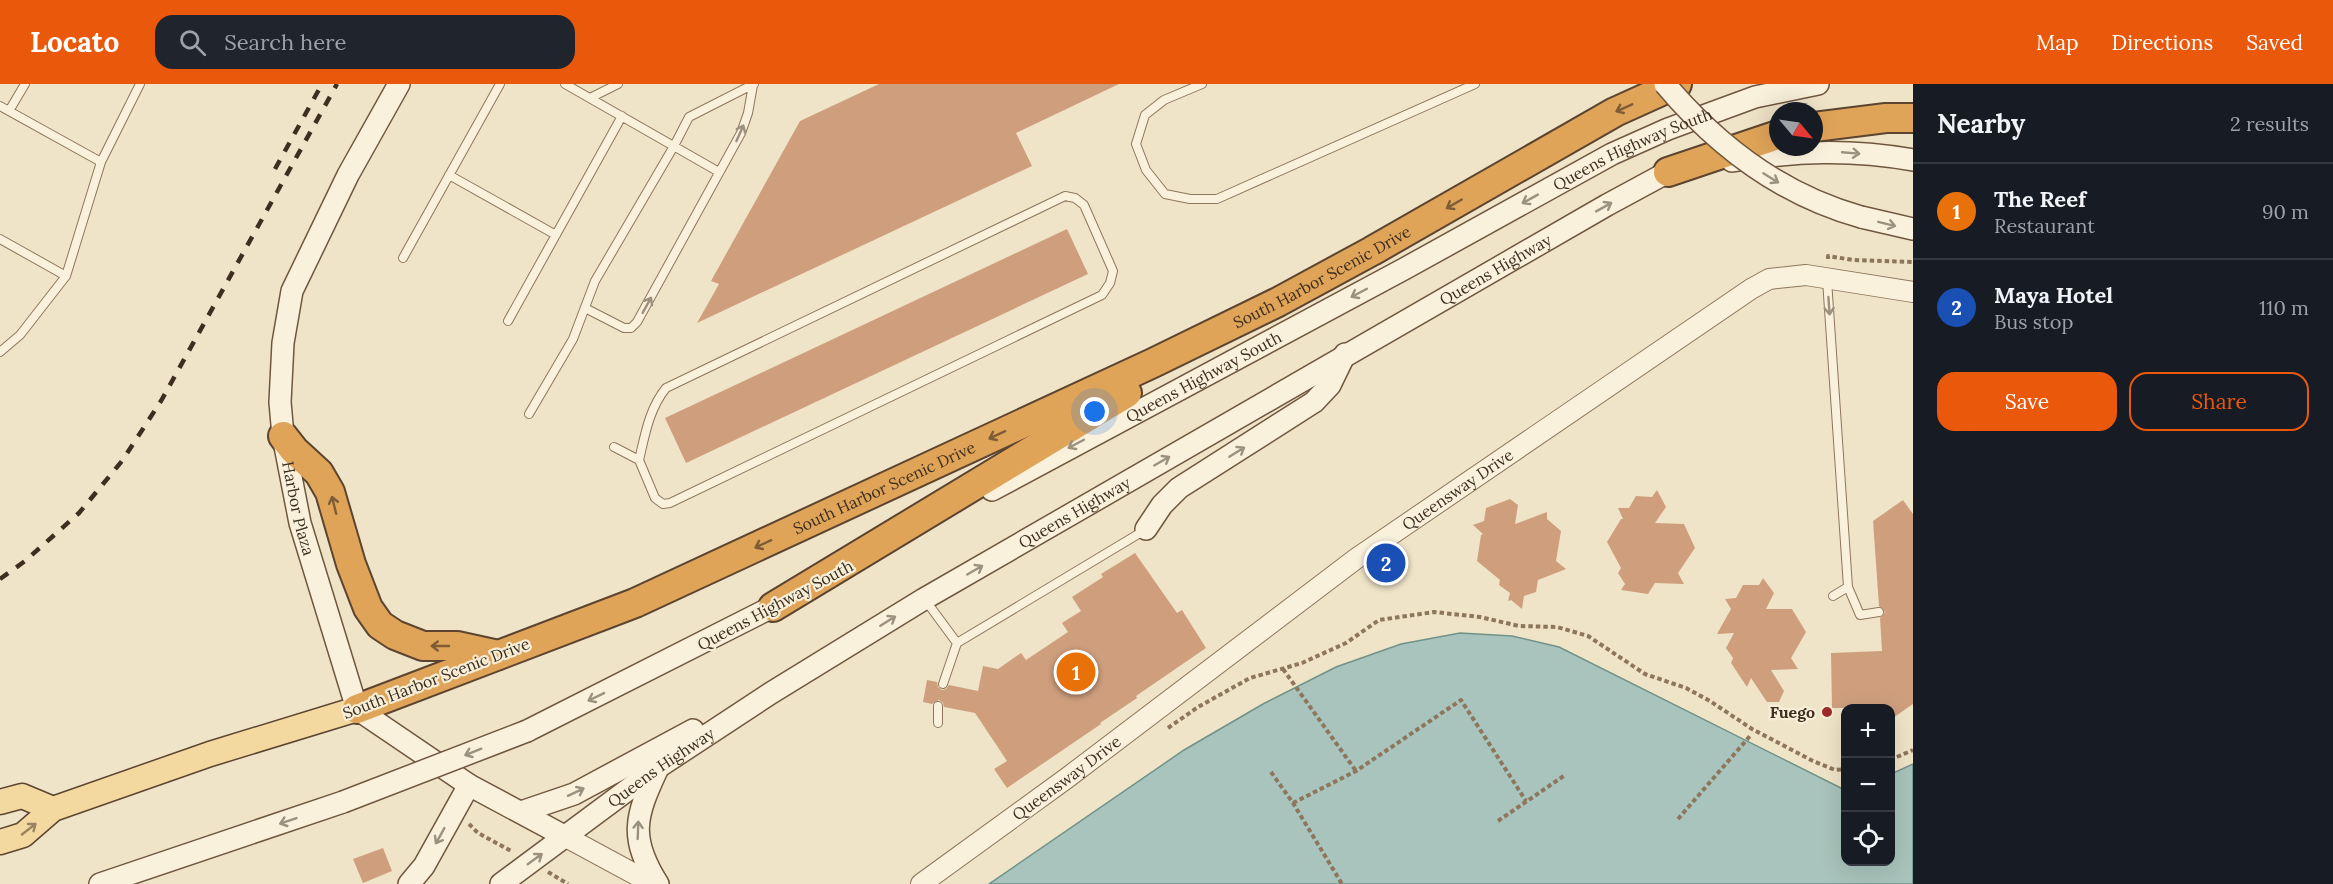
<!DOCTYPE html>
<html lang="en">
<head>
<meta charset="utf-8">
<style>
  body { margin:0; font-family:Lora,serif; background:#20242c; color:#f1f3f6 }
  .controls { position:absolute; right:18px; bottom:18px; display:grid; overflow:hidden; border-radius:12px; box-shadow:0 6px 24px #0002 }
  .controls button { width:54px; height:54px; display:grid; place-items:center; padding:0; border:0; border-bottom:2px solid #363941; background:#171b24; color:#f1f3f6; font:30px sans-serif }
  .compass { position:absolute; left:1769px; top:18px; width:54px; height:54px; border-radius:50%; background:#171b24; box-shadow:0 6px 24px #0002; rotate:119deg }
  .you { position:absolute; left:1095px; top:328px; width:21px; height:21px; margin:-15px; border:4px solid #fff; border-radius:50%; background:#1a73e8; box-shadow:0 0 0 9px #1a73e833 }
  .badge { display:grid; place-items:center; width:39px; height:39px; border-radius:50%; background:#ea580c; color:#fff; font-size:20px; font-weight:700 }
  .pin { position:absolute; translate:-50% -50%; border:3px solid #fff; box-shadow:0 2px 6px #0006 }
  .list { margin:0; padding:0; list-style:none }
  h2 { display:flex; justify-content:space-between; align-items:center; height:78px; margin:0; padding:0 24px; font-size:26px }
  h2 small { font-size:20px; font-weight:400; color:#9ea1a6 }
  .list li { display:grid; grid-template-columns:39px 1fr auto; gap:18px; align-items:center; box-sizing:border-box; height:96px; padding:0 24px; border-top:2px solid #363941 }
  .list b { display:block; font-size:22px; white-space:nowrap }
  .list p { margin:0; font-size:20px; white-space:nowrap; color:#9ea1a6 }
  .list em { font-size:20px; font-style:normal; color:#9ea1a6 }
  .actions { display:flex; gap:12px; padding:18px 24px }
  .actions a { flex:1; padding:14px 0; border:2px solid #ea580c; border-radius:18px; text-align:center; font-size:21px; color:#ea580c }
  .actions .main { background:#ea580c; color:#fff }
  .icon { flex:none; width:33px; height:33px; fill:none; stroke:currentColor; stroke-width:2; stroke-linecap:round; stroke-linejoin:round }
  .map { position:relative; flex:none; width:1913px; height:800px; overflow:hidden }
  header { display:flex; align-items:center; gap:36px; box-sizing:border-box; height:84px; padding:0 30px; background:#ea580c; color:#fff }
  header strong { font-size:28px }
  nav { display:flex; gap:33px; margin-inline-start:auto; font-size:21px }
  .search { width:420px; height:54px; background:#20242c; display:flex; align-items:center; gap:15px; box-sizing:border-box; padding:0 21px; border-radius:18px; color:#9ea1a6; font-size:22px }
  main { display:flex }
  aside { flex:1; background:#171b24 }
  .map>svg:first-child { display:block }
</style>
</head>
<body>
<header>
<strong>Locato</strong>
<div class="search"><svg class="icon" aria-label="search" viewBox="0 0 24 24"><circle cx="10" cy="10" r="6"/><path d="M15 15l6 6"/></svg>Search here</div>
<nav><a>Map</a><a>Directions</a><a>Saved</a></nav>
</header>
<main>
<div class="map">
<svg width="1913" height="800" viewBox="0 0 1913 800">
  <rect width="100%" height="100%" fill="#f0e4c8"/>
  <!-- water -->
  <path fill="#a9c4bc" stroke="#6f938a" stroke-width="1.5" d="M1460 549 1512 552 1559 563 1845 706 1846 778H1890L1891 690 1913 680V800H989L1184 666 1263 620 1336 583 1401 560Z"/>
  <!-- building -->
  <path fill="#cf9f7d" d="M879 0H1119L1016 49 1032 82 697 239 719 200 711 197 800 37Z
    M1067 145 1088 190 686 379 665 334Z
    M1657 406 1666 423 1655 439 1684 440 1695 464 1678 489 1684 500 1655 499 1648 510 1621 506 1625 500 1618 489 1621 484 1607 458 1621 435H1623L1618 424H1629L1636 412 1652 413Z
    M1510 415 1518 421 1515 440 1547 428V435L1561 447 1556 477 1566 485 1538 496 1536 508 1524 512 1522 525 1511 516 1508 517 1510 509 1499 501 1500 496 1477 477 1481 451 1483 450 1473 441 1484 437 1486 424Z
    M1903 416 1913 430V620L1890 636V624H1832L1831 569 1882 567 1880 534 1885 528 1879 522 1873 437Z
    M1135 469 1177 529 1182 526 1206 564 1136 612 1137 614 1100 639 1101 640 1007 704 994 685 1007 677 975 629 944 623 943 619 939 616 932 620 923 618 927 596 937 598 938 603 942 606 946 605 949 601 978 607 983 582 998 585 1021 569 1026 576 1068 548 1062 539 1081 527 1072 513 1103 493 1101 490Z
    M1763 494 1774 509 1766 525H1792L1806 548 1791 574 1798 585 1771 586 1784 607 1779 618H1767L1751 594 1747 603 1731 579 1733 574 1726 564 1734 549 1717 550 1731 525 1725 515 1736 514 1743 501H1759Z
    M383 764 392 787 363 799 353 775Z"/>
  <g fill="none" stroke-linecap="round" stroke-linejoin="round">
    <defs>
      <path id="service" d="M565 0 719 88
        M1202 0 1164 16 1145 31 1136 60 1146 86 1165 110 1190 115H1217L1475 0
        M590 14 618 0
        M0 22 101 78
        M9 27 25 0
        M449 91 556 151
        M0 155 66 192
        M403 174 500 0
        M1827 196 1848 503 1833 512
        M585 224 624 244H631L637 238 741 49 748 29 753 1
        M508 237 622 32
        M0 268 20 251 66 192 101 78 140 0
        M529 330 573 255 595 197 674 62 689 33 754 0
        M614 363 639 376 655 414 663 420 670 419 1102 211 1110 199 1113 187 1084 121 1075 114 1065 112 666 304C649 325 645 351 639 376
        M1848 503 1860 531 1879 528
        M926 517 957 559
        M943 600 957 559 1145 446
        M938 639V622"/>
      <g id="tertiary">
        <path d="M566 753 653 800"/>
        <path id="s1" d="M921 800 1067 694 1357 474 1751 205 1769 195 1806 191 1913 208"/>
      </g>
      <g id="secondary">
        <path id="s2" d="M399 0 348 91 292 207 283 259 280 318 283 352 300 439 357 625 469 701 566 753"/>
        <path d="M1732 77C1795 67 1850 65 1913 76"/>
        <path d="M1861 133 1913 145"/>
        <path id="s3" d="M992 406 1404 185 1612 70 1668 45 1755 13 1818 0"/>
        <path d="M1146 445 1162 421 1179 404 1314 318 1330 301 1345 270"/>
        <path d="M527 647 784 517"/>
        <path d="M657 686C635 733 629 754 658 800"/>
        <path d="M521 728 574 710 693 646"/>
        <path d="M100 800 343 718"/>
        <path d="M409 800 424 782 469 701"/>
        <path id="s4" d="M501 800 657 684 771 609 924 515 1607 121 1668 88 1683 85"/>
      </g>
      <path id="primary" d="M0 718 22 712 53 725
        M0 758 23 751 53 725 210 670 357 625"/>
      <g id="motorway">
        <path d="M1814 43 1886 34H1913"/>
        <path d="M1668 88 1778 51"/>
        <path d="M283 352 294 366 319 389 330 408 351 480 368 524 380 541 395 551 423 562H457L498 571"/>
        <path d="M773 523 1127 309"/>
        <path id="s5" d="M357 625 635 519 1153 279 1278 218 1372 167 1615 28 1677 0"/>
      </g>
    </defs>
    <!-- service casing -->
    <use href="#service" stroke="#8d765c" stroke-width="10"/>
    <!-- tertiary casing -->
    <use href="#tertiary" stroke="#8d765c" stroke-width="22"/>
    <!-- secondary casing -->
    <use href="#secondary" stroke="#6f573f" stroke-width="24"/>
    <!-- primary casing -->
    <use href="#primary" stroke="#5b4430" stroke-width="27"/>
    <!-- motorway casing -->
    <use href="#motorway" stroke="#5b4430" stroke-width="32"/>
    <!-- path -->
    <path stroke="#8d765c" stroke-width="4" stroke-dasharray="4.5 3" stroke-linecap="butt" d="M1828 175V172L1853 176 1913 178
      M1283 585 1356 687
      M1168 644 1198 623 1250 594 1302 579 1346 559 1379 536 1434 528 1480 533 1519 542 1557 543 1588 552 1645 590 1686 604 1710 617 1752 645 1813 677 1835 686 1846 685
      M1890 676 1913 666
      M1271 688 1293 719 1342 800
      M1293 719 1356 687 1461 616 1526 717
      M1678 735 1750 652
      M1498 737 1565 691
      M469 740 478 749 513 768
      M548 788 568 800"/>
    <!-- service -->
    <use href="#service" stroke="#faf1dc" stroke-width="8"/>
    <!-- tertiary -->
    <use href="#tertiary" stroke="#faf1dc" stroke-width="20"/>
    <!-- secondary -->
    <use href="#secondary" stroke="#faf1dc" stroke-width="21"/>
    <!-- primary -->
    <use href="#primary" stroke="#f3d9a0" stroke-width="24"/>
    <!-- motorway -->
    <use href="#motorway" stroke="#e0a458" stroke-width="28"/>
    <!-- rail -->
    <path stroke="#3d2e20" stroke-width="4.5" stroke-dasharray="10 10" stroke-linecap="butt" d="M275 85 322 0
      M0 495 25 477 79 429 122 377 161 317 337 0"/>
    <defs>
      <path id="secondary-bridge" d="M1665 0C1717 62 1782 111 1861 133
        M343 718 527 647"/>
    </defs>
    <!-- secondary-bridge casing -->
    <use href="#secondary-bridge" stroke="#6f573f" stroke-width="24" stroke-linecap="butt"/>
    <!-- secondary-bridge -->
    <use href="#secondary-bridge" stroke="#faf1dc" stroke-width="21"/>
  </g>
  <!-- one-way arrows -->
  <defs><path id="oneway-shaft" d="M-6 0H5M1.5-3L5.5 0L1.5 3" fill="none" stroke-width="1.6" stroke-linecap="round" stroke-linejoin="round" transform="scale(1.5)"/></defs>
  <g stroke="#7e5d36">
    <use href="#oneway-shaft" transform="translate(1624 24) rotate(156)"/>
    <use href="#oneway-shaft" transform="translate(1454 120) rotate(150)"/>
    <use href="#oneway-shaft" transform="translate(997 351) rotate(155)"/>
    <use href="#oneway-shaft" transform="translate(334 421) rotate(-104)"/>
    <use href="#oneway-shaft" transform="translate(763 460) rotate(155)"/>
    <use href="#oneway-shaft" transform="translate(440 562) rotate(180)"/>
  </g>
  <g stroke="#9c907e">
    <use href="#oneway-shaft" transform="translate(740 49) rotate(-66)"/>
    <use href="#oneway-shaft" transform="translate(1851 69) rotate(5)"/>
    <use href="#oneway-shaft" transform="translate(1771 94) rotate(32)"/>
    <use href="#oneway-shaft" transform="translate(1530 115) rotate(151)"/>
    <use href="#oneway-shaft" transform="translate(1604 123) rotate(-29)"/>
    <use href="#oneway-shaft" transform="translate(1887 140) rotate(14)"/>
    <use href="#oneway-shaft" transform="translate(1359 209) rotate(152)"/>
    <use href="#oneway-shaft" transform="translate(647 221) rotate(-61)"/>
    <use href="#oneway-shaft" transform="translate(1829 222) rotate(86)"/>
    <use href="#oneway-shaft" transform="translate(1076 360) rotate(152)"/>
    <use href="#oneway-shaft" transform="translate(1237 368) rotate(-32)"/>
    <use href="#oneway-shaft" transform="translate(1162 377) rotate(-30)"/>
    <use href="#oneway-shaft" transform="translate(975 486) rotate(-30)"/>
    <use href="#oneway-shaft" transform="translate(888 537) rotate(-32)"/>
    <use href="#oneway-shaft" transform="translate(596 613) rotate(154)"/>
    <use href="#oneway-shaft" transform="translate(473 668) rotate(158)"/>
    <use href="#oneway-shaft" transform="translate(576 708) rotate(-25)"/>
    <use href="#oneway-shaft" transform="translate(288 737) rotate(161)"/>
    <use href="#oneway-shaft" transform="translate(638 746) rotate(-88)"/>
    <use href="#oneway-shaft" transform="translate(440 752) rotate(119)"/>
    <use href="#oneway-shaft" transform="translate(535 775) rotate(-36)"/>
  </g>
  <use stroke="#988460" href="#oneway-shaft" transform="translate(29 745) rotate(-38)"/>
  <!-- markers -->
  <circle fill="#9e2a2b" stroke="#f7eed8" stroke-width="2" cx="1827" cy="628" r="6"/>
  <g text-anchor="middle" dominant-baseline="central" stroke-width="4.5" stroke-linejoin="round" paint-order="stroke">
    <!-- street labels -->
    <g font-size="16" fill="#3d2e20" stroke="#f7eed8">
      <text stroke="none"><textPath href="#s3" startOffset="726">Queens Highway South</textPath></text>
      <text stroke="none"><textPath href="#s4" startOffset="1170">Queens Highway</textPath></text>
      <text stroke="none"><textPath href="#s5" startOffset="1058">South Harbor Scenic Drive</textPath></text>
      <text stroke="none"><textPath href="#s3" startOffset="240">Queens Highway South</textPath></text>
      <text stroke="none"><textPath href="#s5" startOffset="572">South Harbor Scenic Drive</textPath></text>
      <text stroke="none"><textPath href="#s1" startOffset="666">Queensway Drive</textPath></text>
      <text stroke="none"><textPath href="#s2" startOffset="453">Harbor Plaza</textPath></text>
      <text stroke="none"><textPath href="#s4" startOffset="684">Queens Highway</textPath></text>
      <text transform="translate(775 521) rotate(-28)">Queens Highway South</text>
      <text transform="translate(436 594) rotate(-21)">South Harbor Scenic Drive</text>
      <text stroke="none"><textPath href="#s4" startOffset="198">Queens Highway</textPath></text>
      <text stroke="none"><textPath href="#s1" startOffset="180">Queensway Drive</textPath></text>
    </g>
    <!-- poi labels -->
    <g font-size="16" font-weight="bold" fill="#3d2e20" stroke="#f7eed8" text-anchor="end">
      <text x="1815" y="628">Fuego</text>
    </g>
  </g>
</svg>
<div class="controls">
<button>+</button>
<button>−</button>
<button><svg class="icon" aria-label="locate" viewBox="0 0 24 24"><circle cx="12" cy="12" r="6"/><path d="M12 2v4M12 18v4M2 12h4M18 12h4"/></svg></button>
</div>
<svg class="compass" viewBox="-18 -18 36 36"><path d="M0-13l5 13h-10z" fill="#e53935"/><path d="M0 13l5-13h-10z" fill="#9ea1a6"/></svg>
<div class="you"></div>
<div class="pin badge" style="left:1076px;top:588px;background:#e8710a">1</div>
<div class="pin badge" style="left:1386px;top:479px;background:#1a4fb4">2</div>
</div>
<aside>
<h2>Nearby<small>2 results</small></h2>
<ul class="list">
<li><span class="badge" style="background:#e8710a">1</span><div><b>The Reef</b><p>Restaurant</p></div><em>90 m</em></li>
<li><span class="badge" style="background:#1a4fb4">2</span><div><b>Maya Hotel</b><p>Bus stop</p></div><em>110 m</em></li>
</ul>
<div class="actions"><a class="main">Save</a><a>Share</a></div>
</aside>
</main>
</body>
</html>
